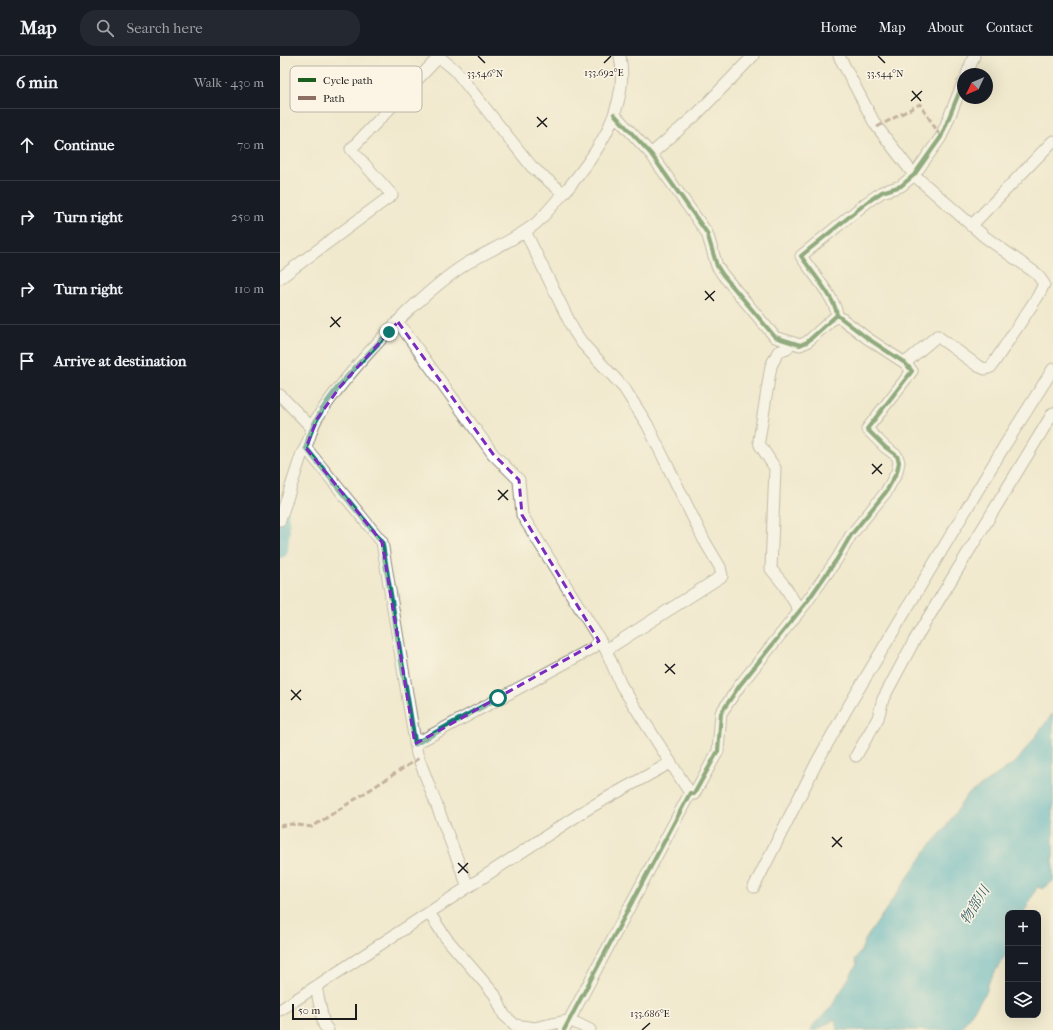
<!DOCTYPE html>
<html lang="en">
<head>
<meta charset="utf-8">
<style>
  body { margin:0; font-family:"IM FELL French Canon","Noto Serif JP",serif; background:#242831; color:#f1f3f6 }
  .controls { position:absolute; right:12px; bottom:12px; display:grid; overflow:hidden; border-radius:8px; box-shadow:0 4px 16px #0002 }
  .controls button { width:36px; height:36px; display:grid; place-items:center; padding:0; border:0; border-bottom:1px solid #363941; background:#171b24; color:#f1f3f6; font:20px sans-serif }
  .compass { position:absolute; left:677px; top:12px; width:36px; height:36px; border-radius:50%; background:#171b24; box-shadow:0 4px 16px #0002; rotate:226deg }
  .scale { position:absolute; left:12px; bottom:10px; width:65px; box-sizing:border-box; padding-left:4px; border:2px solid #1c1c1c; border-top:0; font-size:11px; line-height:14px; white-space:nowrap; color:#1c1c1c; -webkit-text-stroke:3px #fcf5e5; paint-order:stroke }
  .stop { position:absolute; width:12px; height:12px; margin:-9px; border:3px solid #0f766e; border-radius:50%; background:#fff }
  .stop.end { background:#0f766e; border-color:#fff; box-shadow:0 1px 4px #0008 }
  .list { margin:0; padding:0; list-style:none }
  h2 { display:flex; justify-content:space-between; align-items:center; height:52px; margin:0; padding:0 16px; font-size:17px }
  h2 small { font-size:13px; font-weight:400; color:#9ea1a6 }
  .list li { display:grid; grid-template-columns:26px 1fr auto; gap:12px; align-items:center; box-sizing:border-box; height:72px; padding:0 16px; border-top:1px solid #363941 }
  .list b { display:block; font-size:15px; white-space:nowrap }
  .list em { font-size:13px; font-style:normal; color:#9ea1a6 }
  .icon { flex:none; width:22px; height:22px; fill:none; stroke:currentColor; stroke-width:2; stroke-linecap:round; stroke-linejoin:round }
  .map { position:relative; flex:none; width:773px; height:974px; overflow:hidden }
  header { display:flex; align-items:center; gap:24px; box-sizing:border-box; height:56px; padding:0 20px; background:#171b24; border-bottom:1px solid #363941 }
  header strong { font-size:19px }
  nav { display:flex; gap:22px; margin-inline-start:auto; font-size:14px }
  .search { width:280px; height:36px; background:#242831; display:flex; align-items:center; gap:10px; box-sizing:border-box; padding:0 14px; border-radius:16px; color:#9ea1a6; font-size:15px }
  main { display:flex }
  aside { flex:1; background:#171b24 }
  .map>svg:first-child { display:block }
</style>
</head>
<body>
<header>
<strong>Map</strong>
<div class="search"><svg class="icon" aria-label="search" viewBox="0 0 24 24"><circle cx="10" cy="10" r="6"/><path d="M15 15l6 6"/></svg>Search here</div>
<nav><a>Home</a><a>Map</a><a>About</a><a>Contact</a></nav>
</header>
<main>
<aside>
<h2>6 min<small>Walk · 430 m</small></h2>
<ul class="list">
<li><svg class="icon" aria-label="ahead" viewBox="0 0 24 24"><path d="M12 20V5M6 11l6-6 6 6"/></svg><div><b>Continue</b></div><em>70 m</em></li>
<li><svg class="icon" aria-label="right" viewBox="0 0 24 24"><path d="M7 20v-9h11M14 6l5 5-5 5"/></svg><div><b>Turn right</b></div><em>250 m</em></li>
<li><svg class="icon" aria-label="right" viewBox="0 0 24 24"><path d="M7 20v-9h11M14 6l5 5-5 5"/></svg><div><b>Turn right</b></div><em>110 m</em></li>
<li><svg class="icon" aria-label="arrive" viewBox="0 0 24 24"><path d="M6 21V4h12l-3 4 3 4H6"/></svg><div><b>Arrive at destination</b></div></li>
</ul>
</aside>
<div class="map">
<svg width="773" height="974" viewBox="0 0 773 974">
  <rect width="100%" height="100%" fill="#fcf5e5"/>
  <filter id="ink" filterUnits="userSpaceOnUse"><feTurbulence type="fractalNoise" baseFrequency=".025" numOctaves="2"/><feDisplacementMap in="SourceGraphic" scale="8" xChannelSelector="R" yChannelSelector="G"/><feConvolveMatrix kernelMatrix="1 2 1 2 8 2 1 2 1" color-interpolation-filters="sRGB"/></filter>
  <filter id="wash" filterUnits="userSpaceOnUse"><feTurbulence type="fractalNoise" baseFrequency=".012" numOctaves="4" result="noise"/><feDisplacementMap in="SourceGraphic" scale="16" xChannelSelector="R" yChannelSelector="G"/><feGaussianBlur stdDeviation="0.9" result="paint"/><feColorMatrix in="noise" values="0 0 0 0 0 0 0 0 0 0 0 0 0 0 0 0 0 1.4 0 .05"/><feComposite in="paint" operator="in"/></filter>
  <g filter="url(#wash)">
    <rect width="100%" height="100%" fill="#f0e9cd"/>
    <!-- water -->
    <path fill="#46afc5" stroke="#316670" d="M773 657V825L763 833 757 831 744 857H728V895L707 929V935L680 974H557L555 963 537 974H531C536 961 552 956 555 943L561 935 577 908 575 904 581 895 585 884 648 792 665 772 687 739 737 705Z"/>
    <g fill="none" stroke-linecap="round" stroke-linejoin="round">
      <!-- river -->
      <path stroke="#46afc5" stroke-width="16" d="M0 454 2 473 0 494"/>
    </g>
  </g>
  <g filter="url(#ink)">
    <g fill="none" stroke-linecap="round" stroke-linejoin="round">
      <defs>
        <path id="minor" d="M158 0 175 14 252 111 283 137
          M559 0 595 68 634 119 705 181 757 218 764 228 758 240 711 311 705 313 698 310 657 280 625 307
          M687 18 694 0
          M334 58 371 98 427 177 437 210 443 219 495 281 520 289 527 286 557 259C556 243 530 214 521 200L586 147 602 136 621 130 634 119 661 81 683 27
          M371 98 417 58 473 0
          M691 170 773 85
          M245 175 294 275 303 288 344 332 367 368 424 484 440 511 442 520 326 594
          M0 222 112 139 71 93 159 1
          M118 266 213 398 239 424 242 459 326 594 341 629 410 737
          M510 286 507 293 498 296 491 310 479 384 480 389 495 412 491 513 504 529 520 555
          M0 339 32 372
          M26 392 102 486 137 698 188 831
          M0 464 22 397C30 387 30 373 37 362 62 324 94 290 125 258 144 240 164 222 186 208 208 195 234 184 254 169 265 160 273 148 283 138 315 101 350 52 340 0
          M135 688 313 592 319 585
          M576 700 598 662 603 643 634 585 773 357
          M474 831 537 706 565 656 723 392 773 313
          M149 857 166 882 215 939 224 959 235 969 254 972 290 964 310 974
          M36 931 44 969 48 974
          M0 954 309 752 390 707
          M284 974 410 737 414 738 438 695 441 657 460 629 526 547 557 503 571 479 606 436 617 416 619 406 617 400 605 391 587 373 632 315 625 307 587 282 557 259"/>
      </defs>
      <!-- minor casing -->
      <use href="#minor" stroke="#868274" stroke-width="13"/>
      <!-- minor -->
      <use href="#minor" stroke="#fff" stroke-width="11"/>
      <!-- quiet -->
      <path stroke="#8d6e63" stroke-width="3" stroke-dasharray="6 3" stroke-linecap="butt" d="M597 71 640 48 661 81
        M0 770 11 768 32 771 139 702"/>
      <defs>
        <path id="cycleway" d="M334 58 371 98 427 177 437 210 443 219 495 281 520 289 527 286 557 259C556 243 530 214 521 200L586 147 602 136 621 130 634 119 661 81 683 27
          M284 974 410 737 414 738 438 695 441 657 460 629 526 547 557 503 571 479 606 436 617 416 619 406 617 400 605 391 587 373 632 315 625 307 587 282 557 259"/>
      </defs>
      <!-- cycleway casing -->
      <use href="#cycleway" stroke="#fcf5e5" stroke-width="6"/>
      <!-- cycleway -->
      <use href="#cycleway" stroke="#1b5e20" stroke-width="4"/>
    </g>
  </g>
  <g fill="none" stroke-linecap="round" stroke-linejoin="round" filter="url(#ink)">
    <!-- route -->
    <path stroke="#0f766e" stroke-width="5" d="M109 276C79 308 35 348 26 392L102 486 135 688 218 642"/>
  </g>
  <!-- marked area -->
  <path d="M0 0H773V974H0ZM118 266 213 398 239 424 242 459 319 585 135 688 102 486 26 392 37 363 59 332Z" fill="#f0e9cd" fill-opacity=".55" fill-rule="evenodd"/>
  <path fill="none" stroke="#7b2cbf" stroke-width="3" stroke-dasharray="8 5" stroke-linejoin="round" d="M118 266 213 398 239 424 242 459 319 585 135 688 102 486 26 392 37 363 59 332Z"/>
  <!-- ticks -->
  <path fill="none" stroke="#1c1c1c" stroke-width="1.5" d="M198 0 205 7M598 0 605 7M324 7 331 0M632 35 641 45M631 45 642 35M257 61 267 71M257 71 267 62M425 235 434 245M425 244 435 235M51 261 60 271M50 271 61 261M592 408 602 418M592 418 602 408M218 434 228 444M218 444 228 434M385 608 395 618M385 617 395 608M11 634 21 644M11 644 21 634M552 781 562 791M552 791 562 781M178 807 188 817M178 817 188 807M362 974 370 967"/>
  <g text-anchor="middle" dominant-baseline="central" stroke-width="3" stroke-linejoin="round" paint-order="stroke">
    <!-- water labels -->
    <g font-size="14" font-style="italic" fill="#2f5e68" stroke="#fcf5e5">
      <text transform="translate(695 849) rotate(-58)">物部川</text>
    </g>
  </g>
  <!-- legend -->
  <rect x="10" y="10" width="132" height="46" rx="6" fill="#fcf5e5" stroke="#b9b4a9" stroke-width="1"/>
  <rect x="18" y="22" width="18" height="4" fill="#1b5e20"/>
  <rect x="18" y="40" width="18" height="4" fill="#8d6e63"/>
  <g font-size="11" fill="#1c1c1c">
    <text x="43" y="28">Cycle path</text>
    <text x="43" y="46">Path</text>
  </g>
  <g font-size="10" text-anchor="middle" fill="#1c1c1c" stroke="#fcf5e5" stroke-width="3" stroke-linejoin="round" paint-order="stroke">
    <text x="324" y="20">133.692°E</text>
    <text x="205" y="21">33.546°N</text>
    <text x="605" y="21">33.544°N</text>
    <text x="370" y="961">133.686°E</text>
  </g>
</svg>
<div class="controls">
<button>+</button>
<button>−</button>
<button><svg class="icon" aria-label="layers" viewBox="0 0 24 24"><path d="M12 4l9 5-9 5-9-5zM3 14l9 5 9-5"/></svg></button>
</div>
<svg class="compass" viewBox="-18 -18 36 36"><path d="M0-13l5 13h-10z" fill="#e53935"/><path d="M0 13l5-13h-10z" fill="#9ea1a6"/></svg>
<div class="scale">50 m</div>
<div class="stop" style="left:218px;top:642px"></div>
<div class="stop end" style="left:109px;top:276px"></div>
</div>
</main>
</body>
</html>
